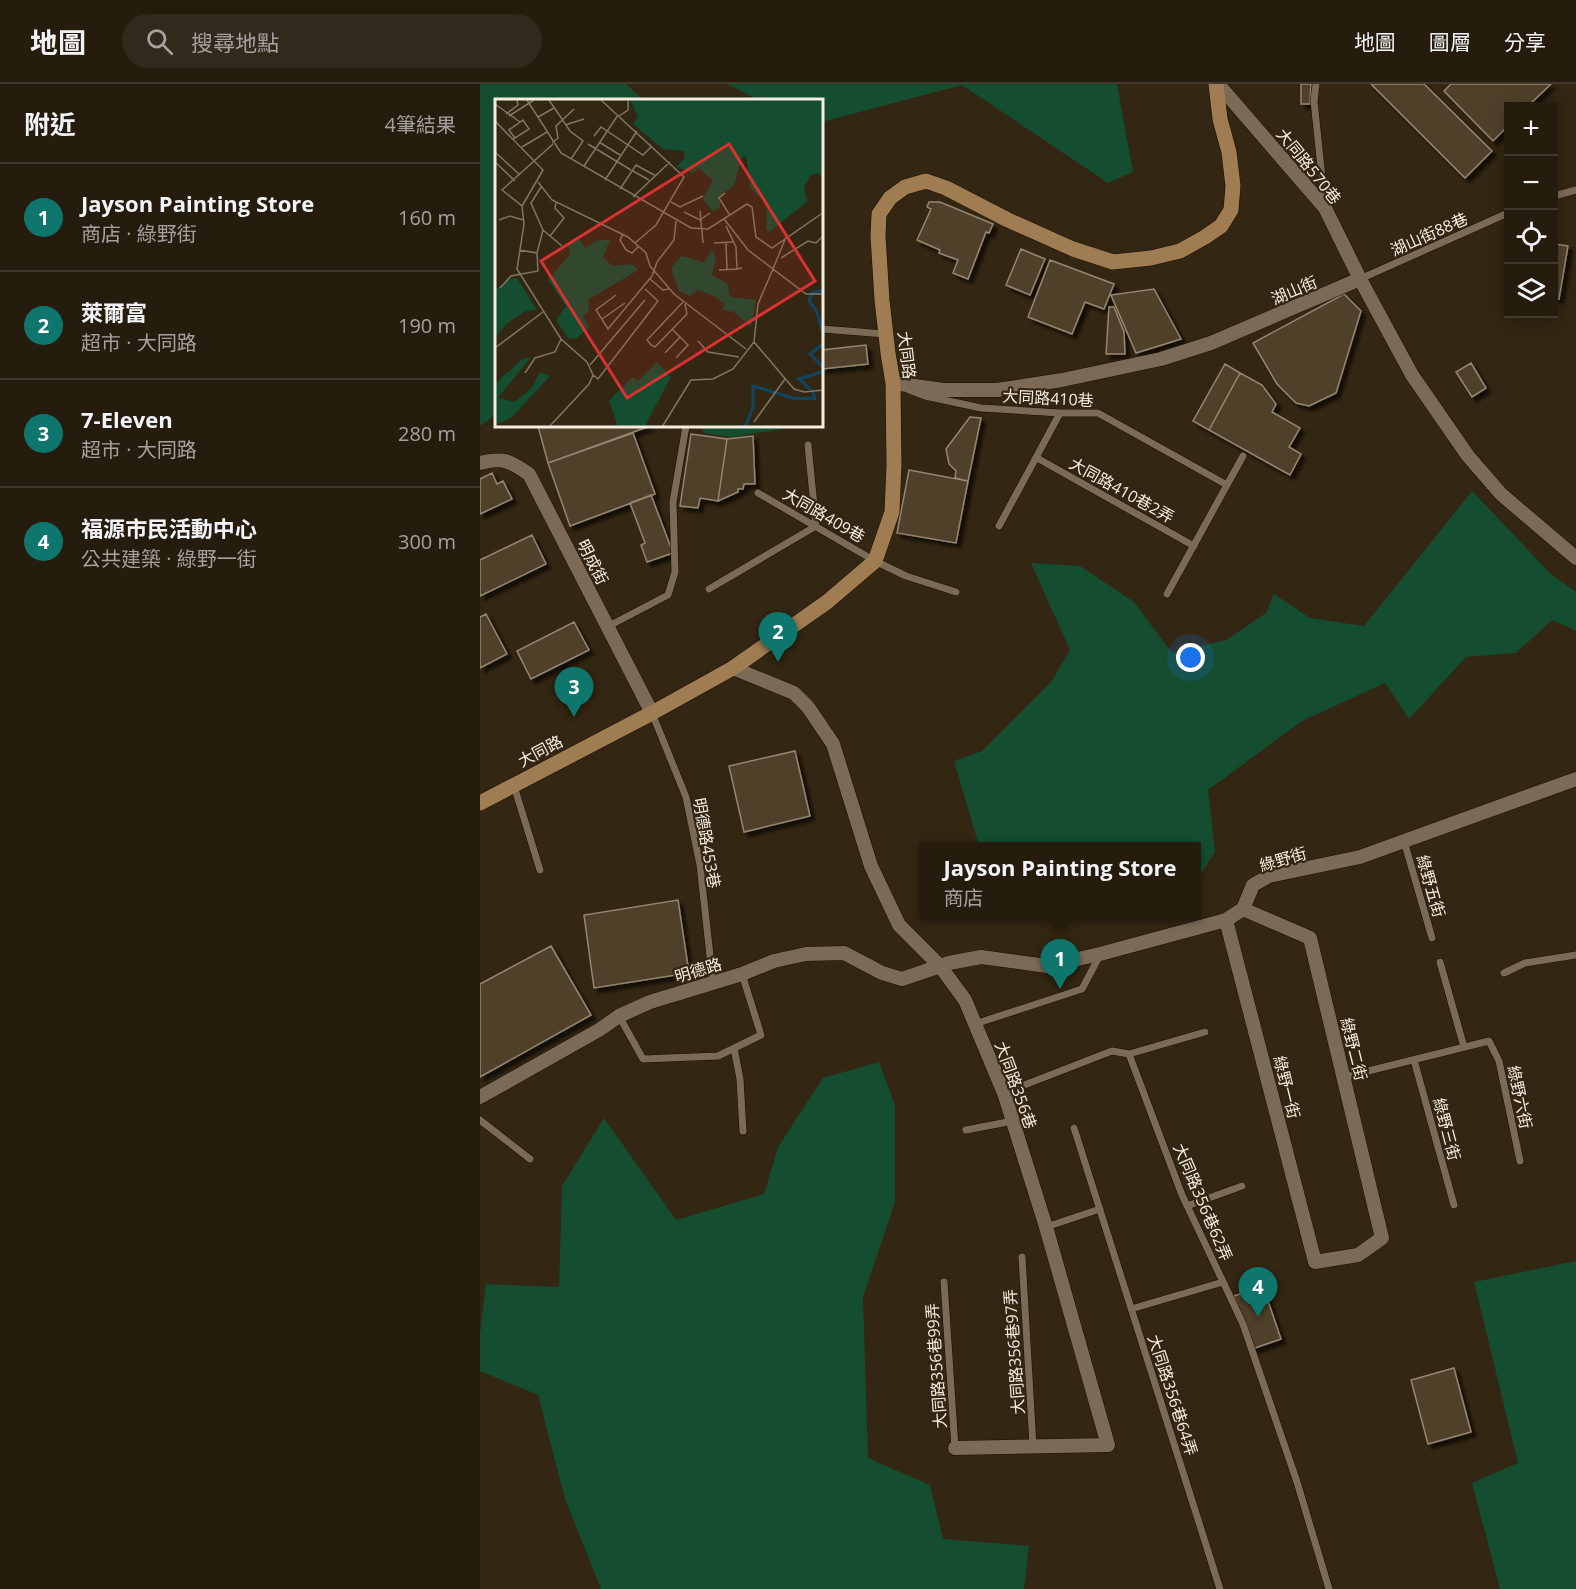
<!DOCTYPE html>
<html lang="zh-TW">
<head>
<meta charset="utf-8">
<style>
  body { margin:0; font-family:"Open Sans","Noto Sans TC",sans-serif; background:#32291c; color:#f1f3f6 }
  .controls { position:absolute; right:18px; top:18px; display:grid; overflow:hidden; border-radius:0px; box-shadow:0 3px 15px #0003 }
  .controls button { width:54px; height:54px; display:grid; place-items:center; padding:0; border:0; border-bottom:2px solid #423a2e; background:#261c0e; color:#f1f3f6; font:30px sans-serif }
  .you { position:absolute; left:711px; top:574px; width:21px; height:21px; margin:-15px; border:4px solid #fff; border-radius:50%; background:#1a73e8; box-shadow:0 0 0 9px #1a73e833 }
  .badge { display:grid; place-items:center; width:39px; height:39px; border-radius:50%; background:#0f766e; color:#fff; font-size:20px; font-weight:700 }
  .pin { position:absolute; translate:-50% -50px; filter:drop-shadow(0 2px 3px #0008) }
  .pin::after { content:''; position:absolute; top:32px; width:21px; height:18px; background:inherit; clip-path:polygon(0 0,100% 0,50% 100%) }
  .popup { position:absolute; left:439px; top:758px; width:282px; height:78px; box-sizing:border-box; display:grid; place-content:center; border-radius:0px; background:#261c0e; filter:drop-shadow(0 2px 4px #0005); font-size:20px; white-space:nowrap; color:#a4a19e }
  .popup b { font-size:22px; color:#f1f3f6 }
  .popup::after { content:''; position:absolute; left:50%; top:100%; margin-left:-12px; border:12px solid transparent; border-top-color:#261c0e }
  .list { margin:0; padding:0; list-style:none }
  h2 { display:flex; justify-content:space-between; align-items:center; height:78px; margin:0; padding:0 24px; font-size:26px }
  h2 small { font-size:20px; font-weight:400; color:#a4a19e }
  .list li { display:grid; grid-template-columns:39px 1fr auto; gap:18px; align-items:center; box-sizing:border-box; height:108px; padding:0 24px; border-top:2px solid #423a2e }
  .list b { display:block; font-size:22px; white-space:nowrap }
  .list p { margin:0; font-size:20px; white-space:nowrap; color:#a4a19e }
  .list em { font-size:20px; font-style:normal; color:#a4a19e }
  .icon { flex:none; width:33px; height:33px; fill:none; stroke:currentColor; stroke-width:2; stroke-linecap:round; stroke-linejoin:round }
  .map { position:relative; flex:none; width:1096px; height:1505px; overflow:hidden }
  header { display:flex; align-items:center; gap:36px; box-sizing:border-box; height:84px; padding:0 30px; background:#261c0e; border-bottom:2px solid #423a2e }
  header strong { font-size:28px }
  nav { display:flex; gap:33px; margin-inline-start:auto; font-size:21px }
  .search { width:420px; height:54px; background:#32291c; display:flex; align-items:center; gap:15px; box-sizing:border-box; padding:0 21px; border-radius:33px; color:#a4a19e; font-size:22px }
  main { display:flex }
  aside { flex:1; background:#261c0e }
  .map>svg:first-child { display:block }
</style>
</head>
<body>
<header>
<strong>地圖</strong>
<div class="search"><svg class="icon" aria-label="search" viewBox="0 0 24 24"><circle cx="10" cy="10" r="6"/><path d="M15 15l6 6"/></svg>搜尋地點</div>
<nav><a>地圖</a><a>圖層</a><a>分享</a></nav>
</header>
<main>
<aside>
<h2>附近<small>4筆結果</small></h2>
<ul class="list">
<li><span class="badge">1</span><div><b>Jayson Painting Store</b><p>商店 · 綠野街</p></div><em>160 m</em></li>
<li><span class="badge">2</span><div><b>萊爾富</b><p>超市 · 大同路</p></div><em>190 m</em></li>
<li><span class="badge">3</span><div><b>7-Eleven</b><p>超市 · 大同路</p></div><em>280 m</em></li>
<li><span class="badge">4</span><div><b>福源市民活動中心</b><p>公共建築 · 綠野一街</p></div><em>300 m</em></li>
</ul>
</aside>
<div class="map">
<svg width="1096" height="1505" viewBox="0 0 1096 1505">
  <defs>
    <filter id="shadow"><feDropShadow dx="4.5" dy="4.5" stdDeviation="1.5" flood-color="#0009"/></filter>
  </defs>
  <rect width="100%" height="100%" fill="#332612"/>
  <!-- green -->
  <path fill="#144d2f" d="M0 0H146L163 16H16V330L0 342Z
    M247 0H637L653 88 628 99 482 1 342 38V16H279Z
    M221 342H321L251 353 224 349Z
    M992 407 1071 490 1096 508V547L1072 536 1036 569 986 573 929 635 905 599 822 637 728 706 735 768 717 796 716 762H499L474 677 502 667 571 598 590 566 551 479 600 482 654 518 692 569 746 556 786 529 794 510 830 534 884 542Z
    M399 978 415 1021V1118L383 1213 388 1374 450 1401 463 1455 549 1462 544 1505H121L85 1415 58 1311 0 1287V1249L6 1200 79 1203 82 1102 124 1034 196 1136 284 1110 298 1063 343 994Z
    M1096 1177V1505H1020L992 1399 1038 1379 994 1198Z"/>
  <!-- building -->
  <path fill="#4f402c" stroke="#96856f" stroke-width="1.5" filter="url(#shadow)" d="M821 0H832H831L830 20H821Z
    M891 0H944L1012 67 985 94Z
    M971 0H1071L1048 22H1028V42L1013 57 964 7Z
    M449 118H460L513 140 509 149 506 148 488 195 473 189 478 176 459 169 460 166 437 156 451 125 447 123Z
    M1074 160 1088 162 1079 215 1074 214Z
    M541 165 565 175 550 211 526 201Z
    M570 176 634 200 624 225 605 218 592 250 548 233Z
    M674 205 701 255 656 269 631 211Z
    M864 210 881 227 856 309 829 322 816 319 797 300 773 259Z
    M629 223H634L644 248 645 270H626Z
    M386 261 388 280 342 285V266Z
    M991 279 1006 304 992 313 976 288Z
    M745 280 760 289 729 346 713 337Z
    M760 289 782 301 796 320 792 328 820 344 809 363 821 370 810 391 729 346Z
    M490 333 501 334 488 397 475 394 476 387 469 380 466 365Z
    M58 342H170L68 379Z
    M153 349 175 410 90 442 68 379Z
    M211 350 247 355 238 417 220 414 218 424 200 422Z
    M273 352 275 400H264L263 405H258V408L238 417 247 355Z
    M429 386 488 397 476 459 417 449Z
    M12 389 17 400 23 397 32 415 0 430V395Z
    M171 411 193 469 167 478 161 461 165 459 150 419Z
    M52 451 66 480 0 512V476Z
    M6 530 27 570 0 584V533Z
    M94 538 109 566 51 595 37 567Z
    M315 667 330 732 264 748 249 682Z
    M198 816 209 889 114 904 104 831Z
    M71 862 111 931 0 993V900Z
    M783 1202 801 1255 772 1265 754 1212Z
    M974 1284 991 1348 948 1360 931 1296Z"/>
  <g fill="none" stroke-linecap="round" stroke-linejoin="round">
    <defs>
      <path id="lane" d="M836 0 834 17 845 122
        M1074 112 1096 106
        M880 195 1028 129
        M342 245 405 250
        M429 306 445 312 501 324 580 329H618L747 401 763 372
        M557 374 714 462
        M278 409 395 477 426 492 476 508
        M519 442 580 329
        M229 505 336 442 328 361
        M687 510 747 401
        M127 543 188 511 195 488 193 418 206 342
        M172 629 206 713 220 781 233 899
        M34 702 60 786
        M924 757 952 854
        M960 878 984 963
        M1024 889 1045 879 1096 871
        M139 932 163 975 238 972 281 951 262 890
        M495 940 602 905 620 871
        M254 964 260 995 263 1047
        M649 970 725 948
        M934 976 974 1121
        M864 993 1009 957 1019 977 1040 1077
        M524 1009 632 967 649 970 702 1111 763 1240 817 1398 849 1505
        M0 1036 50 1075
        M594 1044 740 1505
        M486 1046 533 1037
        M707 1122 762 1102
        M566 1143 620 1125
        M542 1173 553 1362
        M464 1198 475 1364
        M651 1225 743 1198"/>
      <path id="street" d="M738 0 845 124 880 195
        M413 299 464 306H517L582 296 681 275 731 259 880 195 932 291 988 372 1021 410 1096 474
        M0 379C25 373 29 377 49 390L172 629
        M253 584 314 609 328 623 353 660 391 782 419 841 460 882 485 916 524 1009 566 1143 628 1361 475 1364
        M746 836 835 1178 878 1171 902 1154 830 854 763 825
        M0 1013 119 946 139 932 170 918 262 890 294 877 326 870 364 869 402 889 422 895 469 879 501 873 567 882 620 870 746 836 763 825 773 801 789 792 880 773 1096 695"/>
      <path id="secondary" d="M0 719 172 629 253 584 347 518 395 477 412 428 414 381 413 299 408 269 402 216 398 152 399 130 410 114 425 103 446 97 466 104 528 136 593 165 633 178 671 174 700 167 725 153 741 142 751 126 753 102 749 68 740 35 736 0"/>
    </defs>
    <!-- lane casing -->
    <use href="#lane" stroke="#1b0e00" stroke-width="8"/>
    <!-- street casing -->
    <use href="#street" stroke="#1b0e00" stroke-width="15"/>
    <!-- secondary casing -->
    <use href="#secondary" stroke="#1b0e00" stroke-width="16"/>
    <!-- lane -->
    <use href="#lane" stroke="#7b6b56" stroke-width="7"/>
    <!-- street -->
    <use href="#street" stroke="#7b6b56" stroke-width="14"/>
    <!-- secondary -->
    <use href="#secondary" stroke="#a07c53" stroke-width="15"/>
  </g>
  <g text-anchor="middle" dominant-baseline="central" stroke-width="4.5" stroke-linejoin="round" paint-order="stroke">
    <!-- street labels -->
    <g font-size="16" fill="#f6ece0" stroke="#332612">
      <text transform="translate(829 82) rotate(51)">大同路570巷</text>
      <text transform="translate(949 150) rotate(-24)">湖山街88巷</text>
      <text transform="translate(814 206) rotate(-23)">湖山街</text>
      <text transform="translate(427 271) rotate(83)">大同路</text>
      <text transform="translate(568 314) rotate(3)">大同路410巷</text>
      <text transform="translate(642 406) rotate(29)">大同路410巷2弄</text>
      <text transform="translate(344 431) rotate(30)">大同路409巷</text>
      <text transform="translate(113 478) rotate(63)">明成街</text>
      <text transform="translate(60 667) rotate(-28)">大同路</text>
      <text transform="translate(227 759) rotate(80)">明德路453巷</text>
      <text transform="translate(803 775) rotate(-16)">綠野街</text>
      <text transform="translate(951 802) rotate(74)">綠野五街</text>
      <text transform="translate(218 886) rotate(-17)">明德路</text>
      <text transform="translate(874 965) rotate(76)">綠野二街</text>
      <text transform="translate(536 1001) rotate(70)">大同路356巷</text>
      <text transform="translate(807 1003) rotate(76)">綠野一街</text>
      <text transform="translate(1040 1013) rotate(78)">綠野六街</text>
      <text transform="translate(967 1045) rotate(75)">綠野三街</text>
      <text transform="translate(723 1118) rotate(67)">大同路356巷62弄</text>
      <text transform="translate(534 1268) rotate(-94)">大同路356巷97弄</text>
      <text transform="translate(456 1282) rotate(-94)">大同路356巷99弄</text>
      <text transform="translate(693 1311) rotate(72)">大同路356巷64弄</text>
    </g>
  </g>
  <!-- overview -->
  <g transform="translate(15 15)">
    <rect width="328" height="328" fill="#332612"/>
    <path d="M135 1H328V82L324 74 316 76 309 88 312 103 274 133 271 131 272 105 255 89 251 56 247 58 239 86 224 98 225 108 218 113 208 100 218 81 203 69 198 74 181 68 190 59 188 52 168 50 138 25 143 18ZM84 139 90 149 103 141H115L108 158 117 167 137 165 143 171 93 201 94 211 88 217 94 228 81 240 73 239 61 221 71 207 53 181 75 155 73 145ZM217 151 221 158 217 176 232 184 235 198 261 201 256 228 239 213 227 211 230 205 219 197 203 191 195 197 184 192 176 169 186 157 209 163ZM22 179 42 211 31 212 11 225 0 239V191L14 180ZM36 258 3 299 20 303 37 288 45 273 55 277 16 319 0 326V285L27 260ZM162 263 176 278 151 325 153 328H123L114 302 137 278 143 282Z" fill="#144d2f"/>
    <path fill="none" stroke="#114663" stroke-width="3" d="M329 191 317 194 314 202 321 211 329 237M247 328 251 326 258 308V287L298 299 320 300 318 293 304 280 327 273 328 268 315 255 329 244"/>
    <path fill="none" stroke="#817564" stroke-width="1.5" d="M32 1 66 54 196 129 213 130 252 105 257 108 261 138 277 149 329 113M54 1 75 32 88 42 76 60M106 1 189 78 161 126 140 144M0 5 25 23M11 15 23 6 22 1M14 17 39 1M124 17 133 11V1M43 18 59 9M0 22 48 71 27 107M70 26 89 20M99 37 106 28 148 56 157 47M17 40 20 39 34 30 28 21 14 31 20 39M104 43 125 56M57 44 63 39 61 27 79 10M58 45 7 91 27 107 29 125 22 170 66 240 92 263 98 276M93 45 136 71M27 48 52 33M0 53 25 76M0 63 20 82M89 67 123 16M138 72 154 81M110 81 142 32M43 83 57 101 133 138 151 154 155 167 179 195 251 250M125 90 141 66 161 77M230 94 224 99 234 115M138 98 175 63M176 103 185 108 208 97M205 112 208 144M189 113 205 121 215 114M4 121 15 117 28 121M231 127 241 148 242 170 247 169M48 131 67 147M128 135 125 141 131 151 137 154 143 148M55 137 69 119 60 109 61 103M291 138 278 170 311 195H329M219 144 238 143M231 144 232 170M42 154 48 131 36 104 46 88M286 159 313 142 321 144 329 136M224 171 242 170M155 180 168 191 174 190M5 189 16 177 43 172 42 154 24 151M121 196 101 211 113 230 157 177 162 163 179 141 181 122M188 203 152 241 156 246 160 248 192 215 190 205M107 220 130 204M177 230 193 246 181 259M203 242 213 253 244 258M259 243 299 290 309 293 329 291M0 249 48 213M170 254 185 238M95 266 150 201M30 274 40 259 60 253 66 240M98 276 103 280 163 202 150 190M259 323 290 280M54 328 94 285 98 276M167 328 196 281 218 280 238 270 259 243 263 205 278 170 253 151 229 120"/>
    <path fill="#d83231" fill-opacity="0.15" stroke="#d83231" stroke-width="3" d="M234 45 320 182 132 299 46 162Z"/>
    <rect width="328" height="328" fill="none" stroke="#f6ece0" stroke-width="3"/>
  </g>
</svg>
<div class="controls">
<button>+</button>
<button>−</button>
<button><svg class="icon" aria-label="locate" viewBox="0 0 24 24"><circle cx="12" cy="12" r="6"/><path d="M12 2v4M12 18v4M2 12h4M18 12h4"/></svg></button>
<button><svg class="icon" aria-label="layers" viewBox="0 0 24 24"><path d="M12 4l9 5-9 5-9-5zM3 14l9 5 9-5"/></svg></button>
</div>
<div class="you"></div>
<div class="pin badge" style="left:580px;top:905px">1</div>
<div class="popup"><b>Jayson Painting Store</b>商店</div>
<div class="pin badge" style="left:298px;top:578px">2</div>
<div class="pin badge" style="left:94px;top:633px">3</div>
<div class="pin badge" style="left:778px;top:1233px">4</div>
</div>
</main>
</body>
</html>
